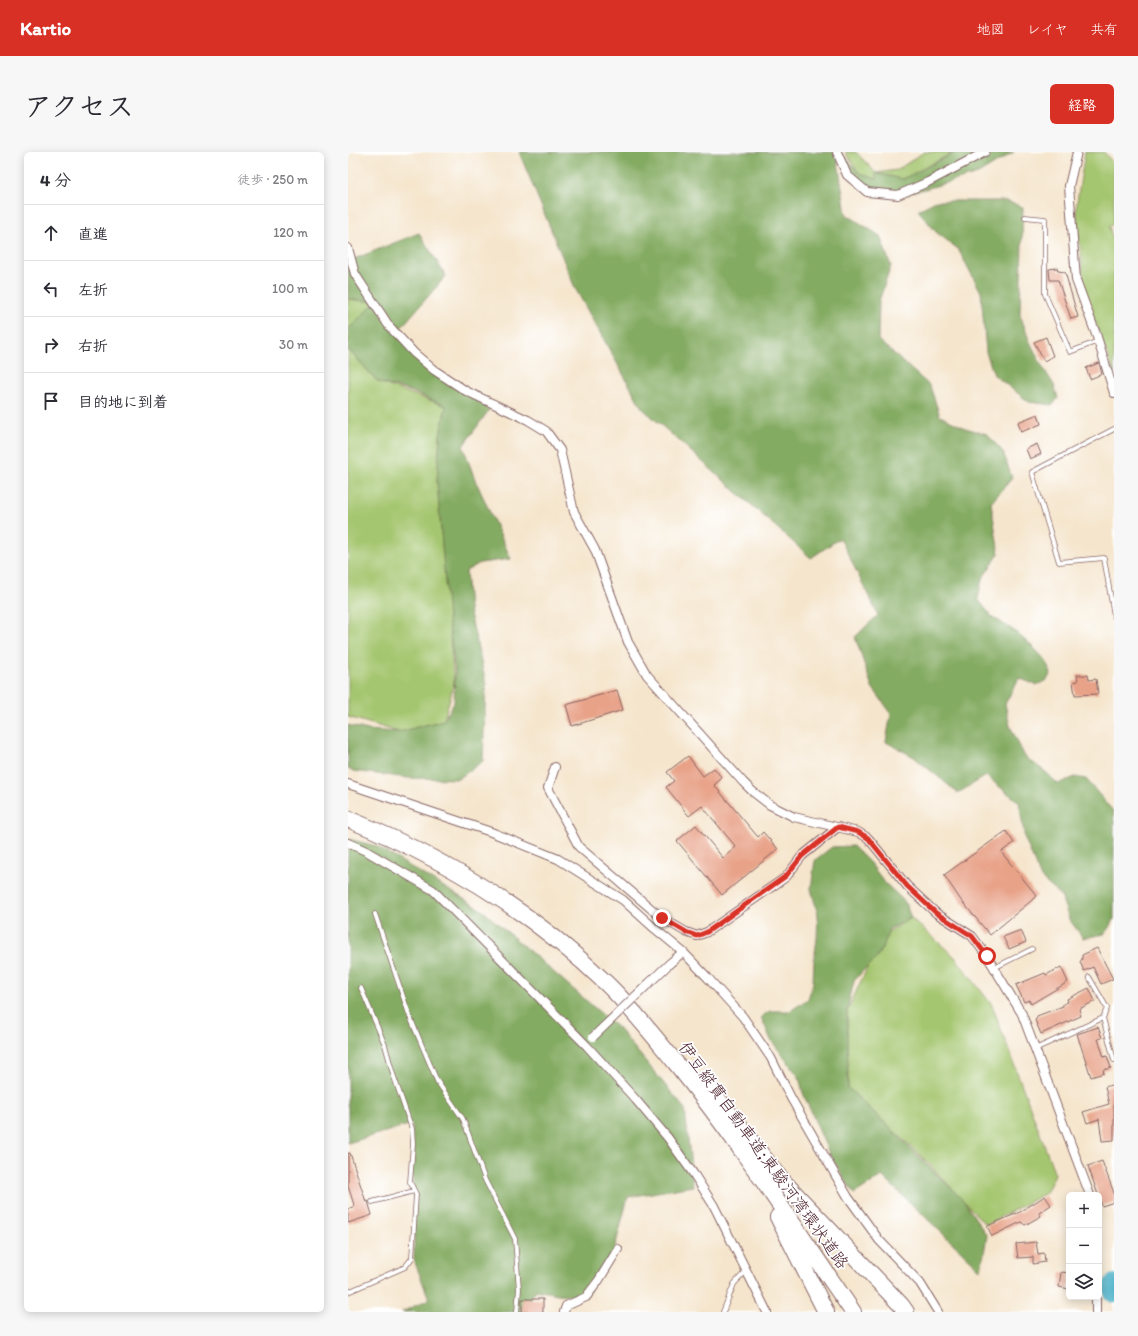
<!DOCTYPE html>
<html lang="ja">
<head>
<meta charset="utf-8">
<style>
  body { margin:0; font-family:Itim,"Klee One",sans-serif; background:#f7f7f7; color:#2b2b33 }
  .controls { position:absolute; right:12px; bottom:12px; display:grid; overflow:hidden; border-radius:6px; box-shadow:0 2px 10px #0003 }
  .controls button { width:36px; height:36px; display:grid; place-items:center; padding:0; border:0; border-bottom:1px solid #e1e1e2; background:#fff; color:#2b2b33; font:20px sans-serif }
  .stop { position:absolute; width:12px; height:12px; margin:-9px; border:3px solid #d93025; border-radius:50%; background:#fff }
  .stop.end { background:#d93025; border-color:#fff; box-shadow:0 1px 4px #0008 }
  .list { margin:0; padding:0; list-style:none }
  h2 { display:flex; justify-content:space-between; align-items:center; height:52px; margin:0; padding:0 16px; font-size:17px }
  h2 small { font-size:13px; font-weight:400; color:#7c7c81 }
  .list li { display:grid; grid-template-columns:26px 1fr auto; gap:12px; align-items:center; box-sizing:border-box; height:56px; padding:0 16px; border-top:1px solid #e1e1e2 }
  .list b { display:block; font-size:15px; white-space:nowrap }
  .list em { font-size:13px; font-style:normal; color:#7c7c81 }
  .icon { flex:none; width:22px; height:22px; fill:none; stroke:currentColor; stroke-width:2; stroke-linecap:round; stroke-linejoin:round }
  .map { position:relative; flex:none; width:766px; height:1160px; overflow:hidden; border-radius:6px }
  header { display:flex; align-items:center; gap:24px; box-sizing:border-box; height:56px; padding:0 20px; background:#d93025; color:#fff }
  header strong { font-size:19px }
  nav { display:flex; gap:22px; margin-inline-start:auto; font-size:14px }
  .intro { display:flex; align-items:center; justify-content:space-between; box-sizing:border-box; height:96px; padding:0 24px }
  h1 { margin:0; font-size:28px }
  .button { padding:10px 18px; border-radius:6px; background:#d93025; color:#fff; font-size:14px; font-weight:700 }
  main { display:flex; gap:24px; padding:0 24px }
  aside { flex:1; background:#fff; border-radius:6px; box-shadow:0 2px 10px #0003 }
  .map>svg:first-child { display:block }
</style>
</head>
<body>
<header>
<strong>Kartio</strong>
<nav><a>地図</a><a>レイヤ</a><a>共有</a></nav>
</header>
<div class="intro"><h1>アクセス</h1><a class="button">経路</a></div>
<main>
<aside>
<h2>4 分<small>徒歩 · 250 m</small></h2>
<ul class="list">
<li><svg class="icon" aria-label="ahead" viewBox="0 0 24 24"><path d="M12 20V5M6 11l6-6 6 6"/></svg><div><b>直進</b></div><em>120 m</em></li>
<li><svg class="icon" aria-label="left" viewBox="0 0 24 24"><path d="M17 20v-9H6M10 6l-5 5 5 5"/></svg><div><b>左折</b></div><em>100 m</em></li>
<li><svg class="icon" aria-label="right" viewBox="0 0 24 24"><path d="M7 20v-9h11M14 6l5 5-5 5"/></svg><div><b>右折</b></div><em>30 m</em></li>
<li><svg class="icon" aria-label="arrive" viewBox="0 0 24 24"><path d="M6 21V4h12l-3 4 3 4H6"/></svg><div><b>目的地に到着</b></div></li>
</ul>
</aside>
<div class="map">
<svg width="766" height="1160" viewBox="0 0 766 1160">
  <rect width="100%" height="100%" fill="#fff"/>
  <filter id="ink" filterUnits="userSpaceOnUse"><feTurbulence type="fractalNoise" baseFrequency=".025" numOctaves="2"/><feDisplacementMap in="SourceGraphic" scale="8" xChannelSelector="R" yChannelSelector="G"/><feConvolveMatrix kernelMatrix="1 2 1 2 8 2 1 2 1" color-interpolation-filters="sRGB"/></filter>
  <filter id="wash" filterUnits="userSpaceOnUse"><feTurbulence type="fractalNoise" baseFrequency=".012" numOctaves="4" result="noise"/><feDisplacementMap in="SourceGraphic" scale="16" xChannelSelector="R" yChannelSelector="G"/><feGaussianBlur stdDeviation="0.9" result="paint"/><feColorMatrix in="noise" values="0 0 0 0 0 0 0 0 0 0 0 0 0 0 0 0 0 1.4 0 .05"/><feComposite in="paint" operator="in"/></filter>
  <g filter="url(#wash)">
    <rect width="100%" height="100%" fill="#f5e5cc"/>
    <!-- green -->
    <path fill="#a5c66f" stroke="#78724d" d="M497 0H508L528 21 549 18 576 0H606L555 27 528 28 511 21Z
      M737 0H756L766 12V72L761 74 766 92V221L737 142 728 56Z
      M0 147 27 150 0 177Z
      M0 197 30 230 98 254 92 283 89 330 106 531 96 568 51 580 0 565Z
      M563 766 607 805 644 853 707 1022 698 1041 638 1073 579 1010 500 936 499 859 520 814 540 780Z"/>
    <!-- forest -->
    <path fill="#84ab62" stroke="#676546" d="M171 0H486L490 10 498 62 532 84 543 114 531 149 530 188 582 234 592 264 617 276 639 282 655 300 664 326 643 351 651 402 634 427 630 447 643 464 665 478 686 496 698 509 703 522 698 529 688 533 671 526 657 552 662 574 677 605 699 621 710 632 727 625 738 627 765 659 766 671V767L757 782 735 786 721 767 713 744 693 726 677 687 671 650 638 624 610 641 566 605 538 590 543 561 524 535 507 485 530 463 492 386 463 406 294 256 227 136Z
      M492 0 511 21 528 27V21L555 27 608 0H666L630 22 552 44 520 41 499 23Z
      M588 49H658L675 55 672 162 681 188 694 214 706 233 710 246 705 253 681 250 646 223 638 200 633 140 610 97 588 80 570 58Z
      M71 81 98 124 50 179 27 150 0 147V107L1 109Z
      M26 151 63 197 82 213 141 258 115 294 126 325 163 407 132 411 118 419 121 457 138 531 135 609 110 627 60 626 5 619 0 617V573L20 578 51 580 96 568 106 551 107 519 100 467 89 330 92 283 98 254 62 239 30 230 0 197V177Z
      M0 687 28 694 134 758 270 876 337 957 345 1034 280 1045 266 1099 238 1145 210 1142 188 1138 172 1160H54L81 1147 66 1108V1039L63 1016 65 997 64 972 0 991Z
      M505 694 522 711 537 731 557 750 563 766 541 777 536 793 527 808 514 820 506 829 499 859 500 936 545 979 616 1049 639 1084 633 1118 534 1024 506 1042 482 1004 455 941 451 925 423 888 413 865 422 859H442L460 847 465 831 466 809 469 786 470 763 463 737 467 708 484 695Z"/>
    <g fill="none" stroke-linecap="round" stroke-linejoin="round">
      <!-- river -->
      <path stroke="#49b0c8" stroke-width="20" d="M766 1132 765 1134 766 1141"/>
    </g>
    <g id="blocks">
      <!-- building -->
      <path fill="#e8a288" d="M709 116 710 119 717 120 730 165 723 167 710 128H702L701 117Z
        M698 185 705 204 696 209 686 190Z
        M751 211 754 222 742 227 738 216Z
        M690 262 693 272 673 280 670 270Z
        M689 292 693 302 682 307 678 297Z
        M729 523H740L741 528 748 527 750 542 727 543 725 530 730 529Z
        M269 538 275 558 224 574 218 553Z
        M340 604 355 624 366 616 374 626 366 633 410 685 415 680 430 697 374 743 329 689 348 673 375 706 388 695 354 654 341 664 318 635 326 629 319 620Z
        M658 679 666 691 653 700 689 744 642 783 612 747 596 723Z
        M673 778 678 790 661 797 655 785Z
        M749 796 765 827 753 832 745 815 736 819 732 810 734 807V803Z
        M713 815 720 830 683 852 681 848 676 850 668 833 697 821 698 823Z
        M741 836 747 849 731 857 733 864 693 882 687 868 689 866V864L715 854V852L720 850 719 847Z
        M750 875 754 886 750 887 756 905 759 904 763 916 755 918 756 921 743 925 729 882Z
        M766 932V988L754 989 751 967 739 971 735 960 761 952 757 935Z
        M0 1001H2L18 1050 20 1049 24 1063 0 1071V1057L6 1056 5 1054 6 1053 0 1034Z
        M754 1009 766 1041V1050L754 1054 740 1014Z
        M697 1044 703 1053 691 1061 693 1064 677 1073 673 1070 644 1084 639 1074 672 1060Z
        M688 1090 690 1102 696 1101 697 1110 685 1112V1105L670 1106 668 1092Z
        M713 1120 721 1121V1137L711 1135Z
        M174 1147H195V1160H174Z"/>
    </g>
  </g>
  <g filter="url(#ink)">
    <use href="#blocks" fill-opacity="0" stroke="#866463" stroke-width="1"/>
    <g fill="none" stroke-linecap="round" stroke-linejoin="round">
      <defs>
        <path id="lane" d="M677 65 697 67V142L722 200 750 189
          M766 277 684 320 711 410 756 406 766 464
          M27 762 62 865 89 929 115 967 137 1028 167 1087 171 1137 169 1160
          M646 816 684 797
          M755 866 766 908
          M687 897 755 866 759 856 741 825
          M24 1050 66 1039
          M0 1140 57 1115 64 1106 68 1042 62 1030 65 992 64 977 45 922 37 893 13 836
          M375 1160 386 1132 398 1119"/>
        <path id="street" d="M489 0 499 23 519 40 550 43 580 30 637 0
          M729 0 721 34 728 128 749 185 766 241
          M0 96 7 122 41 174 66 201 86 218 118 239 180 268 198 279 212 298 226 360 247 398 280 490 299 523 395 630 404 639 422 653 446 665 510 680 520 686 559 734 588 761 624 784 639 804 674 862 742 1043
          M207 615 200 636 231 695 314 766 338 780 349 784 359 780 438 725 454 704 490 675
          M0 632 143 680 210 707 275 748 306 776 335 800 360 826 395 865 423 906 443 946 500 1045 531 1088 572 1131 590 1160
          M0 691 18 699 85 738 239 894 288 948 320 986 347 1024 366 1054 419 1160
          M321 812 335 800
          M748 1145V1160
          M216 1160 218 1154 238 1145 251 1128 270 1097"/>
        <path id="highway" d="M0 667C94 705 184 760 258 831 283 855 305 883 327 910 391 989 447 1076 505 1160
          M361 936 431 1025 553 1153 558 1160
          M430 1065 478 1160"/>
      </defs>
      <!-- lane casing -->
      <use href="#lane" stroke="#866463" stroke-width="5.5"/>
      <!-- street casing -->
      <use href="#street" stroke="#866463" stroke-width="10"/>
      <!-- highway casing -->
      <use href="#highway" stroke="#866463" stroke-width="18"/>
      <!-- lane -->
      <use href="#lane" stroke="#fff" stroke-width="4"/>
      <!-- street -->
      <use href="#street" stroke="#fff" stroke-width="8"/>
      <!-- highway -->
      <use href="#highway" stroke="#fff" stroke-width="16"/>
      <defs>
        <path id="street-bridge" d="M245 885 321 812"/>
      </defs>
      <!-- street-bridge casing -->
      <use href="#street-bridge" stroke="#866463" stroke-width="10" stroke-linecap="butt"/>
      <!-- street-bridge -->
      <use href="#street-bridge" stroke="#fff" stroke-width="8"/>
    </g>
  </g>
  <g fill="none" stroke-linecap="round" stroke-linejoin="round" filter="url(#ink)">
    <!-- route -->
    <path stroke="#d93025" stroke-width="5" d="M314 766 338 780 349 784 359 780 438 724 454 704 490 675 510 680 520 686 559 734 588 761 624 784 639 804"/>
  </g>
  <g text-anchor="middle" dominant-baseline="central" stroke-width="3.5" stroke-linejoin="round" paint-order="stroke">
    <!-- street labels -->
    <g font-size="17" fill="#4a1f2b" stroke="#fff">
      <text transform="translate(416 1003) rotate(54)">伊豆縦貫自動車道;東駿河湾環状道路</text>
    </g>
  </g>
</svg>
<div class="controls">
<button>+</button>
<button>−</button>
<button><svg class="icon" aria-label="layers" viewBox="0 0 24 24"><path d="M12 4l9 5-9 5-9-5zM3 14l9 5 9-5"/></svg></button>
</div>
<div class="stop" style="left:639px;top:804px"></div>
<div class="stop end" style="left:314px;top:766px"></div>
</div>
</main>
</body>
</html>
